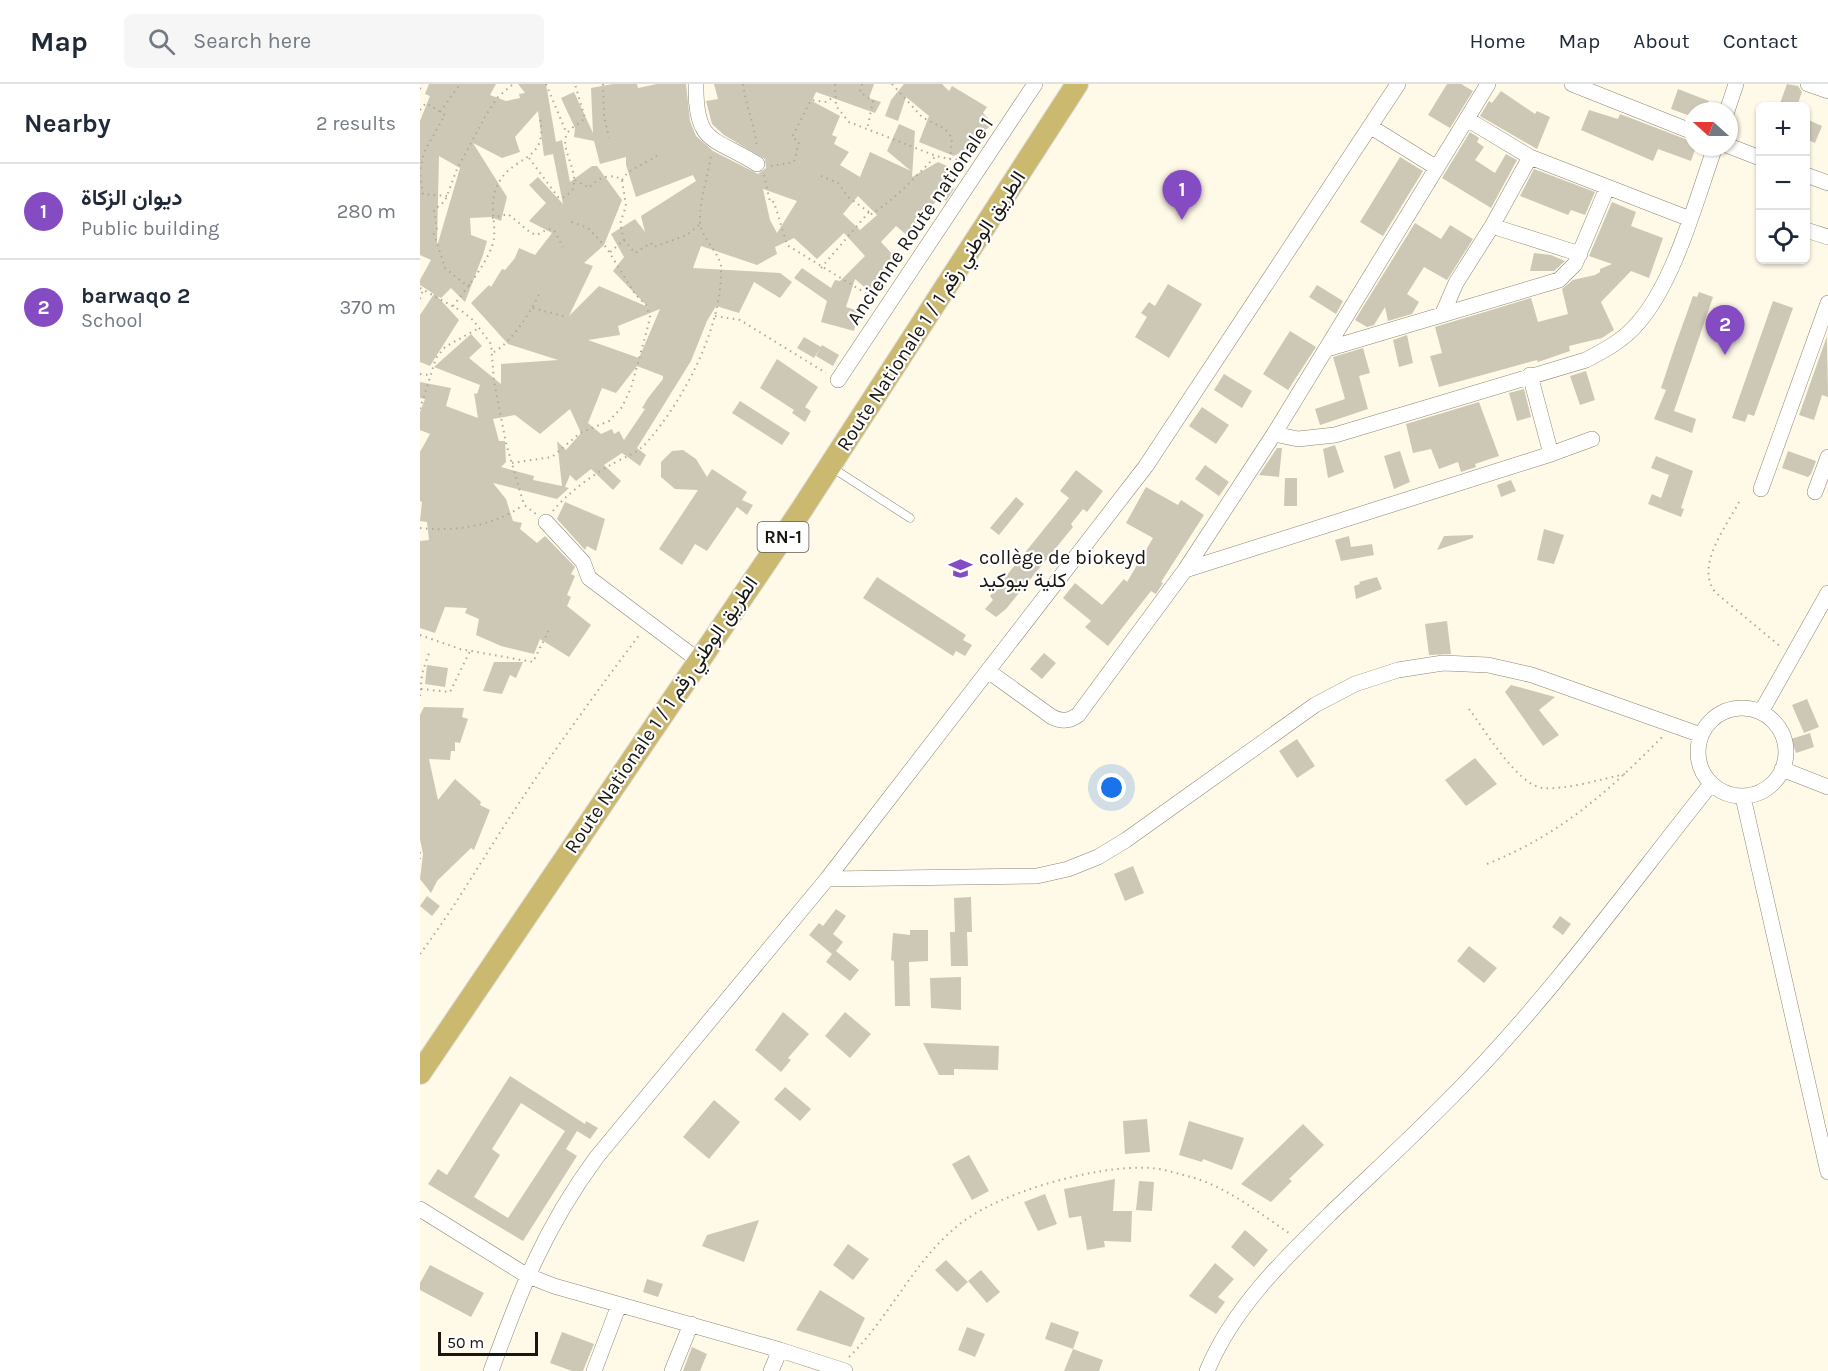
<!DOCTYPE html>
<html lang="en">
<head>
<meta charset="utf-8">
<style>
  body { margin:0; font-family:Karla,Vazirmatn,sans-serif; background:#f6f6f7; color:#1f2937 }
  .controls { position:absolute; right:18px; top:18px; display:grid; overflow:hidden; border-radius:9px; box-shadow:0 2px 4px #0004 }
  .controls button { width:54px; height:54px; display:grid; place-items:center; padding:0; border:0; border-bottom:2px solid #e0e1e3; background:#fff; color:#1f2937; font:30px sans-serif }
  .compass { position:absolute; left:1264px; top:18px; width:54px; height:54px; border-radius:50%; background:#fff; box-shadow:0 2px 4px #0004; rotate:291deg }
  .scale { position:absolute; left:18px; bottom:15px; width:100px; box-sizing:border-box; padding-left:6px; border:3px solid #18160f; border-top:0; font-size:16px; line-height:21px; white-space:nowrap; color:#18160f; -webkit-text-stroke:4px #fff; paint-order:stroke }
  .you { position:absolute; left:692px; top:704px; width:21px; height:21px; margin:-15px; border:4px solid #fff; border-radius:50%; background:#1a73e8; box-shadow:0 0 0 9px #1a73e833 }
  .badge { display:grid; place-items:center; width:39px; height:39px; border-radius:50%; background:#844bc2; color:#fff; font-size:20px; font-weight:700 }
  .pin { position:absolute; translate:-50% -50px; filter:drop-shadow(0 2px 3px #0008) }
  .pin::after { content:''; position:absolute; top:32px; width:21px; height:18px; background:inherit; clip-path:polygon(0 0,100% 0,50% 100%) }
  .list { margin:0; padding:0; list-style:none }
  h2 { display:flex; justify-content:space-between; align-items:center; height:78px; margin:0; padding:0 24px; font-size:26px }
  h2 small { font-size:20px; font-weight:400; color:#747a83 }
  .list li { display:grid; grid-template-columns:39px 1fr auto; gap:18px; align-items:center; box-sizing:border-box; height:96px; padding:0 24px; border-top:2px solid #e0e1e3 }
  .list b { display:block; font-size:22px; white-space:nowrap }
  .list p { margin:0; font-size:20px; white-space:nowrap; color:#747a83 }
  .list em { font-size:20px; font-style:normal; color:#747a83 }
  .icon { flex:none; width:33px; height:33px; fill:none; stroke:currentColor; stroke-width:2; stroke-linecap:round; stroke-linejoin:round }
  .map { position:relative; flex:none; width:1408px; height:1287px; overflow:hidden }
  header { display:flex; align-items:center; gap:36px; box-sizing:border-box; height:84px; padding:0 30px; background:#fff; border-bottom:2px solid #e0e1e3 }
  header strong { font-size:28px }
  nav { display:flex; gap:33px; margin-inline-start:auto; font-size:21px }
  .search { width:420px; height:54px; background:#f6f6f7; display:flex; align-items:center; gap:15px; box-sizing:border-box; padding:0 21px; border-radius:9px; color:#747a83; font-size:22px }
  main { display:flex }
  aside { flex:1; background:#fff }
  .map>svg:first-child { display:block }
</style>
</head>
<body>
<header>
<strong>Map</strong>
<div class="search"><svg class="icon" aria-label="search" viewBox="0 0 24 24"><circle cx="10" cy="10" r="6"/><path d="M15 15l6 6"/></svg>Search here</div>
<nav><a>Home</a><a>Map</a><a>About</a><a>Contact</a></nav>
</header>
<main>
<aside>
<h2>Nearby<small>2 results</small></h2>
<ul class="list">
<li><span class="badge">1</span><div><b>ديوان الزكاة</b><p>Public building</p></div><em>280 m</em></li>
<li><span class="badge">2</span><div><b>barwaqo 2</b><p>School</p></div><em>370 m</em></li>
</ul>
</aside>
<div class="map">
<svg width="1408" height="1287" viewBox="0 0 1408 1287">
  <rect width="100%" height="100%" fill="#fff9e7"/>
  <!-- building -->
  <path fill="#cdc8b6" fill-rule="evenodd" d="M9 0H76L70 11 86 17 100 14 99 10 105 9 98 0H126L136 58 142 56 150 98 172 82H177L202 116 184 161 164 179 173 182 149 232 179 202 228 223 193 187 204 173 191 150 215 135 225 148 221 132 276 97 273 91 216 113 206 81V73L180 80 174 57 154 53 155 44 141 14 154 8 173 49 171 4 193 0H217L218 4 237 0H266L270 37 276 52 293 67 338 90 346 84 345 75 304 51 292 40 286 17 298 15 294 0H454L449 14 461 18 455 29 396 8 392 17 420 32 412 51 417 53 414 60 429 68 420 81 440 93 450 68 491 87 467 67 479 40 495 47 492 93 518 78 534 85 528 99 534 105 526 117 521 113 504 129 488 152 476 142 461 158 477 175 458 193 461 195 454 204 449 207 435 195 426 223 439 227 434 247 401 238 407 217 374 194 382 184 411 204 415 196 420 197 445 172 424 149 397 175 374 154 355 163 357 170 337 181 281 162 273 184 360 189 372 198 360 214 334 198 319 229 296 222 287 237 271 277 217 364 226 371 220 382 202 369 184 381 201 397 193 406 171 385 156 397 150 391 145 403 149 404 137 415 73 399 86 415 93 437 102 439 100 445 117 459 125 452 155 483 151 490 155 492 147 511 151 513 147 522 171 541 149 573 120 555 114 570 81 562 56 551 59 535 45 529 47 524 25 523 15 549 0 544V457L9 456 7 438 0 437 2 418 0 417V368L10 350 0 346V328L5 315 0 314V298L31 304 26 322 58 334 54 309 57 310 60 301 14 283 51 250 62 262 49 274 81 300V280L138 276 88 260 51 219 69 201 71 203 82 185 85 186 95 174 99 164 115 171 132 149 109 137 126 119 109 101 118 93 143 120 133 70 124 72 118 27 95 53 100 68 82 74 53 59 87 113 81 137 71 133 50 134 51 151 67 157 63 171 45 218 31 204 21 214 17 212 39 236 10 282 0 278V231L14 210 0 201V196L11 176 0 171V37L10 12 5 10ZM19 72 40 84 18 159H17ZM343 105 377 117 357 149 350 136ZM438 112 457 131 440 146 423 130ZM240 225 219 274 168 256 200 251 198 242ZM217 282 243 292V295L228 314 222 324 225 325 204 356 199 347 194 350 192 345 181 350 168 339 182 304 196 309ZM150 325 161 349 146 366 137 357 142 402 113 396 114 392 81 383 86 378 85 357H79L73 335 95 331 120 350Z
    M484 0H522L529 7 532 2 567 23 563 29 573 40 558 52 560 54 546 63 547 65 534 72 499 58 509 32 486 13 478 37 465 32 471 16Z
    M1027 0H1041L1053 7 1030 44 1008 31Z
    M1367 0 1378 2 1382 8 1377 22H1359Z
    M1258 5 1289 17 1285 27H1273V33L1251 25Z
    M1081 7 1115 30 1117 27 1130 33 1117 65 1060 32 1069 17 1072 19Z
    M1169 26 1198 35 1200 30 1273 58V63H1276L1271 77 1238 65 1233 77 1161 46Z
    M1386 35 1402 42 1395 59 1386 55Z
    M1050 48 1059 54 1057 58 1064 63 1055 76 1075 89 1086 70 1097 76 1071 124 1022 94Z
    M980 73 1003 87 963 152 940 138Z
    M1114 85 1175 108 1165 131 1151 126 1148 131 1100 112Z
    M1192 118 1216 128 1211 142 1243 154 1229 194 1211 187 1181 218 1194 246 1182 254 1149 262 1150 267 1118 278 1117 276 1019 303 1010 272 1022 269 1015 243 1111 214 1118 238 1148 230 1142 205 1153 196 1175 191 1180 188V185L1192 180 1169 172Z
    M995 139 1021 155 1030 141 1053 155 1027 196 1004 183 987 210 999 218 992 230 968 237 965 223 954 241 947 243 935 236Z
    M1114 169 1131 171 1145 177 1134 187H1110Z
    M748 200 782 220 749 274 715 253 727 233 721 229 729 218 735 222Z
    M897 201 923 217 916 230 889 213Z
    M1279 208 1293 213 1254 327 1276 335 1272 349 1234 335 1246 306 1241 304 1255 262 1273 212 1277 213Z
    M1353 217 1373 224 1334 332 1328 330 1325 338 1312 334Z
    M870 247 896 263 868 306 843 290Z
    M987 251 993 279 979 283 973 256Z
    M1407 252 1408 313 1402 311 1394 336 1379 331Z
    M384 253 401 263 394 274 377 264Z
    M402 261 419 271 413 282 396 272Z
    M943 264 950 289 939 292 948 325 900 341 895 325 925 315 913 273Z
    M357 275 398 303 385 323 391 327 385 338 372 329 374 326 340 304Z
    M1166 287 1175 316 1160 321 1150 292Z
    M804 290 832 307 822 324 794 306Z
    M1104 305 1111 333 1097 337 1089 309Z
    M320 317 370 349 362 361 312 329Z
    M1059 318 1079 372 1055 380 1056 383 1041 388 1038 378 1019 385 1011 365 993 369 986 340Z
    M782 323 809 341 796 360 769 342Z
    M915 361 924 388 908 394 903 365Z
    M857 364H862L859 393 839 391Z
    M263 366 276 375 287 393 292 385 327 408 322 416 333 421 327 431 317 423 287 467 275 460 262 481 239 465 278 406 255 405 241 393V378L252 367Z
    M980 367 990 398 974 405 964 372Z
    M1368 367 1396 377 1391 390 1388 393 1362 384Z
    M1236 372 1273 387 1261 424 1264 425 1261 433 1228 420 1232 410 1241 414 1249 391 1231 384Z
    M785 381 809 398 799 412 775 395Z
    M656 386 683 407 667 428 663 425 651 440 653 443 586 525 576 533 565 525 573 516 570 512 649 414 640 407Z
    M865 394H877V422H864Z
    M1091 396 1096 407 1081 413 1077 401Z
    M726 403 758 421 761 416 784 431 741 498 743 499 736 510 731 507 688 562 665 543 671 537 643 514 655 499 682 521 704 495 707 498 733 454 706 439Z
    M596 413 604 420 579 451 570 444Z
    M145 418 185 435 176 467 167 462 165 466 137 435Z
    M1124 445 1144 451 1134 480 1117 476Z
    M1053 451V454L1017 466 1024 452Z
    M929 452 931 463 952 460 954 471 921 477 915 456Z
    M457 493 546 551 543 556 552 561 545 572 536 567 533 572 443 514Z
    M957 493 962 505 936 515 934 502 940 500 939 498Z
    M1027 537 1031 570 1009 571 1005 540Z
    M624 569 636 579 622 595 610 585Z
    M74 578H103L96 594 90 591 82 610 63 607Z
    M7 581 28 584 25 603 5 600Z
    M1091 601 1135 613 1119 626 1139 651 1123 662 1085 608Z
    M1387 615 1399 643 1384 649 1372 621Z
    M4 623 44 624 42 633 48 635 40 659 35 658V667H31L30 676 9 675 18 716 35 695 61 718 60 721 70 726 54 766 51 764 17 797 11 809 0 795 3 770 0 755V631Z
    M1390 649 1394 663 1376 669 1371 655Z
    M877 655 895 682 877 694 859 667Z
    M1055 674 1077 700 1046 722 1025 696Z
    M713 782 724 809 705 817 694 790Z
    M7 812 20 822 12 832 0 822Z
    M551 813 552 848H547L548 882H531L530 848H535L534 814Z
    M416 825 426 832 413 850 423 858 416 867 439 886 430 897 406 878 412 870 389 851 399 839 403 842Z
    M1140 832 1151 840 1143 851 1132 843Z
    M490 846H508V877L489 878 490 922H475L474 877 471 876 473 849 490 851Z
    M1049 862 1077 884 1064 899 1037 877Z
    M541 893V926L511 924 510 894Z
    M363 928 389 950 368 974 371 976 361 988 335 966Z
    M425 928 451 950 430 974 405 952Z
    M503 959 579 962 578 986 534 985V991H519Z
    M90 992 165 1040 166 1037 178 1044 170 1055 157 1047 146 1065 157 1072 103 1157 8 1100 18 1085 27 1091ZM101 1019 145 1047 88 1134 54 1113 80 1071 72 1065Z
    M365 1003 391 1025 380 1037 354 1015Z
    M294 1016 320 1038 289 1075 263 1053Z
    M727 1035 730 1068 705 1070 703 1037Z
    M769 1037 824 1054 812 1086 783 1075 782 1078 759 1071Z
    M883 1040 904 1061 869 1095 872 1097 851 1118 821 1100Z
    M549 1071 569 1107 552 1116 532 1080Z
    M695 1095 693 1127H712L711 1158 684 1157 685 1163 667 1166 661 1132 649 1134 644 1105Z
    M719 1097 734 1098 732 1127 716 1126Z
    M625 1110 637 1140 618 1147 604 1118Z
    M339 1136 324 1178 282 1162 287 1151Z
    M825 1146 848 1166 834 1183 811 1163Z
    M428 1160 449 1175 433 1196 413 1181Z
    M526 1176 548 1198 537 1208 515 1186Z
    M795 1179 814 1195 798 1213 805 1218 796 1230 769 1212Z
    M10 1181 64 1209 51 1233 0 1206V1199Z
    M561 1186 580 1208 567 1219 548 1197Z
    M227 1195 243 1200 238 1213 223 1208Z
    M400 1206 445 1234 431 1263 376 1246Z
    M631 1238 659 1248 653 1265 625 1255Z
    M547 1243 565 1250 555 1273 538 1266Z
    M142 1248 174 1260 163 1287H152L130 1279Z
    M272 1263 287 1270 280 1287H263Z
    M653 1265 683 1276 679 1287H644Z"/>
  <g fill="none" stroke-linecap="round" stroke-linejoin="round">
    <defs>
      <path id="lane" d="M411 383 490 434"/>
      <path id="street" d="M276 0C275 62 295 53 337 80
        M1152 0 1273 48
        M1388 0 1408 7
        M1307 27 1316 0
        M1047 35 1110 73 1270 135
        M951 43 1017 84
        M1309 62 1340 74
        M1386 91 1408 99
        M1072 142 1160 170
        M1386 146 1408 153
        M1023 229 1036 199 1072 142 1110 73
        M907 265 1139 196 1155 180 1187 104
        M1110 291 1131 370
        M418 296 615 0
        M854 350 878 355 915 351 1166 276C1185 266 1204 256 1218 239 1255 197 1276 116 1295 63
        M1341 405 1408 219
        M1395 408 1408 373
        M126 438 163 478 169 494 278 576
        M765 486 1131 370 1172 355
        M568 587 632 633C643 638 649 637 658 631L765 486 854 350 1068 0
        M1278 668a44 44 0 1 1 88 0a44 44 0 1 1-88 0Z
        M1341 628 1408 509
        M1362 685 1408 703
        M1323 713 1408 1088
        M407 795 617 792 648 785 678 773 706 756 895 621 935 600 978 586 1023 579 1068 581 1112 591 1281 651
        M0 1125 106 1191 134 1202 360 1266 425 1287
        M71 1287C101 1205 124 1145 176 1074L407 795 726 382 978 0
        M174 1287 199 1221
        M252 1287 271 1240
        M351 1287 360 1266
        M787 1287C813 1224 864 1175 912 1128 957 1085 1003 1043 1046 998 1135 906 1211 800 1291 700"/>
      <path id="primary" d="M0 989 382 425 657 0"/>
    </defs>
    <!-- lane casing -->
    <use href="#lane" stroke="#8a8575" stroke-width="9"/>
    <!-- street casing -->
    <use href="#street" stroke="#8a8575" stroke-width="16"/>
    <!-- primary casing -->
    <use href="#primary" stroke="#dfdedd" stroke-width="24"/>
    <!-- path -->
    <path stroke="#aea99b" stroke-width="2" stroke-dasharray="1.5 4.5" stroke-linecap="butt" d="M126 0 147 50
      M183 0 184 32 189 54
      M323 0C326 22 335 42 337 64
      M415 0 416 22 429 38 516 72 534 76 547 74
      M442 0 440 8 453 17 447 46
      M472 0 502 33 525 45 532 54 530 75
      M0 5 1 0
      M0 26 6 19 25 31 4 68 0 88
      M20 28 40 0
      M109 74 138 113 143 114 152 107C161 88 139 66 147 50 150 43 160 40 165 34L155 0
      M351 82 374 78 379 58 372 53 391 16 407 18 414 12
      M0 91 3 110 27 112
      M344 91 350 118H354L367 161 455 215
      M401 92 418 99 428 113 449 128
      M155 96 169 104C177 94 191 88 202 96L206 122 200 140 204 156 189 169
      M202 96 208 88 237 72
      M72 134 88 130 111 149 117 151 128 145 134 146 143 163
      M204 156 215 169 231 159 234 163 267 151 280 140
      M401 184 449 128 450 131C476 115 495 93 516 72
      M50 201H46L25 184 14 150 17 144 14 126 25 117 37 85 66 31 78 13 93 0
      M0 204 43 228 53 236 71 260 74 297 86 359 104 421 116 430
      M0 215 3 206
      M33 222C45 207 72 173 74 154 76 136 67 115 81 95 97 71 128 76 120 35
      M113 224 147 233
      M295 232 320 236 406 289
      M74 268C91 259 113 225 120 208
      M0 290 9 291
      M0 325 16 274 25 263 59 244
      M92 379 132 373 160 349 189 337 202 323 211 304 228 242 230 233 226 221 215 210 186 163 168 144 149 137
      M1319 418C1306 443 1274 483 1296 509L1361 563
      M133 427C147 409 174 390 194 379 207 372 218 369 228 357 265 314 303 241 301 183 301 171 281 153 280 139 279 117 288 93 291 71
      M0 444C34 448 75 442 103 421
      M0 551 40 565 113 578 130 544
      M1 605 30 608 50 567
      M0 612 2 590 9 569
      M1049 625C1065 646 1097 701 1123 704 1146 706 1182 695 1205 690
      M0 768V775
      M1067 780C1141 750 1187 709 1242 653
      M0 870C33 826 60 779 90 733 131 670 175 610 220 550
      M429 1273C469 1234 492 1180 535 1144 574 1109 679 1080 731 1084 744 1085 759 1090 771 1093 807 1103 839 1129 869 1149"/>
    <!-- lane -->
    <use href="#lane" stroke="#fff" stroke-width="8"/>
    <!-- street -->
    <use href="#street" stroke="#fff" stroke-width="15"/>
    <!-- primary -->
    <use href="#primary" stroke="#cbb96f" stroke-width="22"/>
  </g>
  <!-- icons -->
  <defs>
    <symbol id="school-bare" viewBox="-9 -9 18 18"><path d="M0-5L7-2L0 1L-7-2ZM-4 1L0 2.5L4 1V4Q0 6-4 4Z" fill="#844bc2" stroke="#fff" stroke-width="2.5" paint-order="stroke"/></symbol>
  </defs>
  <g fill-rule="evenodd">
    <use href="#school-bare" x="524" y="468" width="33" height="33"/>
  </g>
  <g text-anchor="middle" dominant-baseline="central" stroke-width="4.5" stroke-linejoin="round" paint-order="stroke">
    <!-- shield labels -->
    <rect fill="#fff" stroke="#5d5c57" stroke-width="1.5" x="337.5" y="438" width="51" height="30" rx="4.5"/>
    <g font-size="18" font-weight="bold" fill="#18160f">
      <text x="363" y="453">RN-1</text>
    </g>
    <!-- street labels -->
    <g font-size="20" fill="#18160f" stroke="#fff">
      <text transform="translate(500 137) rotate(-56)">Ancienne Route nationale 1</text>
      <text transform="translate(511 227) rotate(-57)">Route Nationale 1 / الطريق الوطني رقم 1</text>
      <text transform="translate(241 631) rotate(-56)">Route Nationale 1 / الطريق الوطني رقم 1</text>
    </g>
    <!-- poi labels -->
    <g font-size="20" fill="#18160f" stroke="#fff" text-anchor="start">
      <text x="559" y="473">collège de biokeyd<tspan x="559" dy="23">كلية بيوكيد</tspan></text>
    </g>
  </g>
</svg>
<div class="controls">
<button>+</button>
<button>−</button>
<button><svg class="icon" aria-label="locate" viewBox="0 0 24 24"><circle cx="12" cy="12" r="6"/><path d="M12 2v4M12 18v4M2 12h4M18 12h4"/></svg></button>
</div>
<svg class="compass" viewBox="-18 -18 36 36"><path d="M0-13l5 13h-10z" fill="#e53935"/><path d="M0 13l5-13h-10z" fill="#747a83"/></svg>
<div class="scale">50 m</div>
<div class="you"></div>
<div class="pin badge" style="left:762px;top:136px">1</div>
<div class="pin badge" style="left:1305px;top:271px">2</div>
</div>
</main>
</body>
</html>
